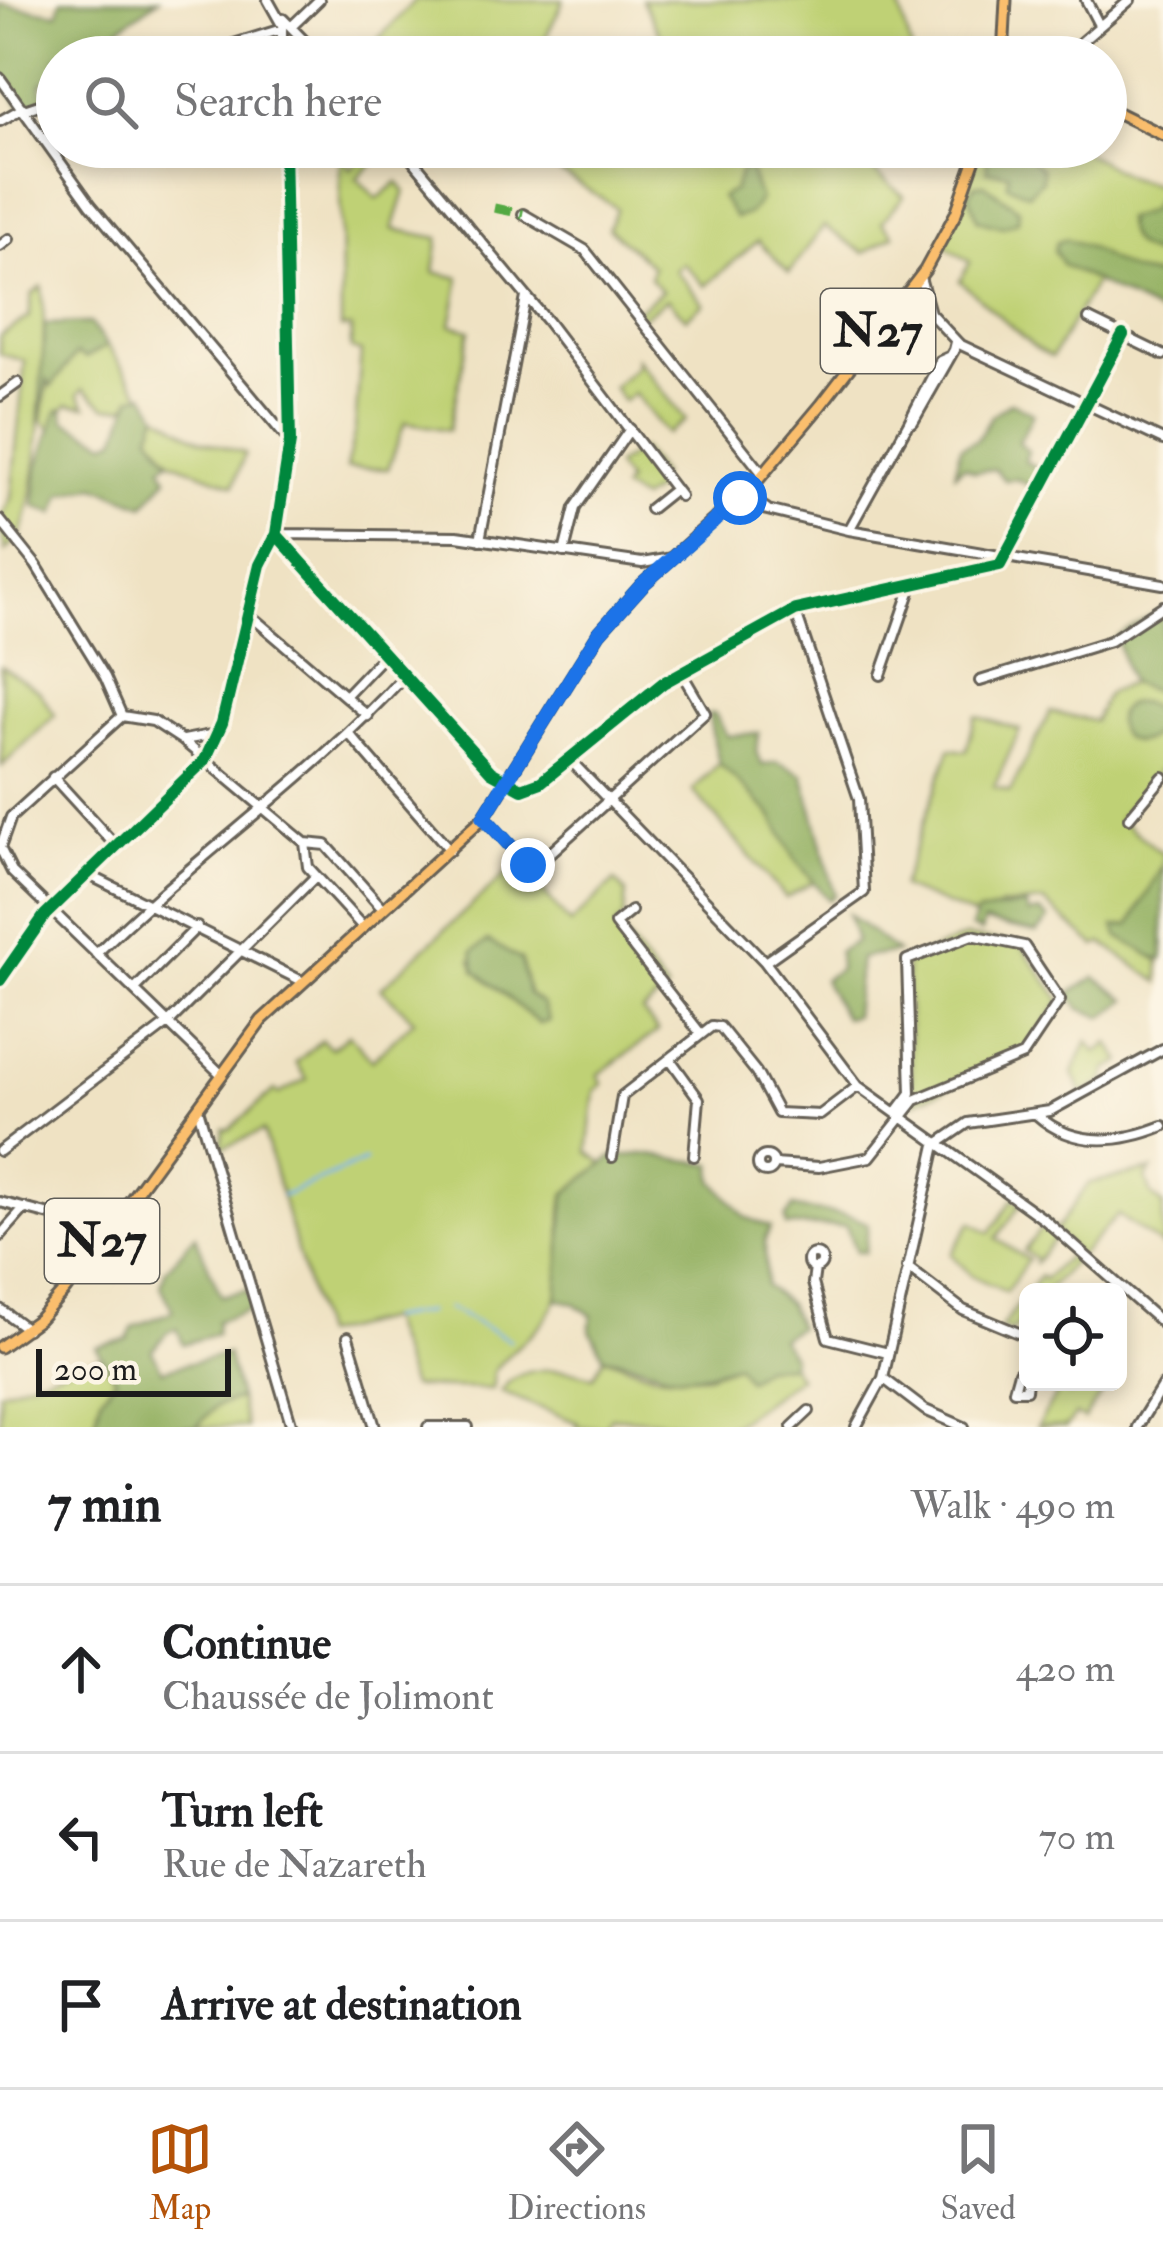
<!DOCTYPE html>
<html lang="en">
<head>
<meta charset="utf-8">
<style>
  body { margin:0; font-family:"IM FELL Double Pica",serif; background:#f2f2f2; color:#202124 }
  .controls { position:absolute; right:36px; bottom:36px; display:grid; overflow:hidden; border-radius:18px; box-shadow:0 6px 18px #0003 }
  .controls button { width:108px; height:108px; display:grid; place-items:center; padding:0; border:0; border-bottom:3px solid #e0e0e0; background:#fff; color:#202124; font:60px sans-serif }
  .scale { position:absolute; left:36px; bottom:30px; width:195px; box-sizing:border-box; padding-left:12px; border:6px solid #1c1c1c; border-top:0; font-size:33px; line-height:42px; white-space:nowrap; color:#1c1c1c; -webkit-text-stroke:9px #fcf5e5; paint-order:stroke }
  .stop { position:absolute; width:36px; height:36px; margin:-27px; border:9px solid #1a73e8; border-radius:50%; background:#fff }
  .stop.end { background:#1a73e8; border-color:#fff; box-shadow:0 3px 12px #0008 }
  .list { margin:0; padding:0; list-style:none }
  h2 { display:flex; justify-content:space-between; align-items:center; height:156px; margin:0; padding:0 48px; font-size:51px }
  h2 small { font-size:39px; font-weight:400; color:#757577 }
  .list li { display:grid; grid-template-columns:78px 1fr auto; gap:36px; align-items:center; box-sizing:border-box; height:168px; padding:0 48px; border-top:3px solid #e0e0e0 }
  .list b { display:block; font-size:45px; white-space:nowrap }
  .list p { margin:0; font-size:39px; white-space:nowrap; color:#757577 }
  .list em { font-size:39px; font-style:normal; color:#757577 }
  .icon { flex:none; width:66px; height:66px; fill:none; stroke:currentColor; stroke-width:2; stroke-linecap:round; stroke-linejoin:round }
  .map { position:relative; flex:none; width:1163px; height:1427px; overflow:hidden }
  .search { position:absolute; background:#fff; box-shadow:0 6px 18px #0003; left:36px; right:36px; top:36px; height:132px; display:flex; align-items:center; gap:30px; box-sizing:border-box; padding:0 42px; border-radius:66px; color:#757577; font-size:45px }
  .sheet { height:660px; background:#fff }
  nav { display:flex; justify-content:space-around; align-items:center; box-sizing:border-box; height:168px; border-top:3px solid #e0e0e0; background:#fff; font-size:33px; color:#757577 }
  nav a { display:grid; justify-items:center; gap:6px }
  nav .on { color:#b45309 }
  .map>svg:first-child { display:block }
</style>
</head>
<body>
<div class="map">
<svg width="1163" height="1427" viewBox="0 0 1163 1427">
  <rect width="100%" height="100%" fill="#fcf5e5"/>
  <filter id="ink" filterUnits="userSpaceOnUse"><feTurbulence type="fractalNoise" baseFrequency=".00833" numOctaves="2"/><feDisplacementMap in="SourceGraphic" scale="24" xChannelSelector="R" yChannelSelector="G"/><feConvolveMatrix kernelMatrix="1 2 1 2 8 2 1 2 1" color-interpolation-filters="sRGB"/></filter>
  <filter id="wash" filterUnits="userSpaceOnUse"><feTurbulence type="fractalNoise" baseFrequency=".004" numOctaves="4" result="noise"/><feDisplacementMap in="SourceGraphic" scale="48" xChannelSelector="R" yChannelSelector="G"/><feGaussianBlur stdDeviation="2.7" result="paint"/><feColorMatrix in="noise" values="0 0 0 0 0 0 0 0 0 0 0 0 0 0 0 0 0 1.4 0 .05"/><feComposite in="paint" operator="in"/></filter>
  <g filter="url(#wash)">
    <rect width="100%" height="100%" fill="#efe2c3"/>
    <!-- green -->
    <path fill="#bfd174" stroke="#6e7648" stroke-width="3" fill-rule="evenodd" d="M415 0H564L536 57H372L367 51Z
      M642 0H898L913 56 680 57 659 33Z
      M376 147H392L357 178 377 199 398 182 405 191 393 229 439 238 434 272 460 278 451 325 470 330 449 430 405 422 388 469 346 468 355 430 361 352 351 349V328H341L340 153 350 169Z
      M576 147H623L645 161 654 147H876L859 159 904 196 882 222 894 235 864 253 824 226 789 273 758 241 705 286 683 263 675 270 704 304 686 318 667 299 641 318 635 312 662 291 650 278 652 266 608 228 617 208 558 171Z
      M979 147H1075L1129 177 1163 186V316L1096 281 1052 357 1035 348 960 281 970 262 941 243Z
      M42 287C47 338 40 485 22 531 19 540 12 544 5 551L0 520 11 498 25 361 0 354V336L29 317 32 294Z
      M107 346 141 393 125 407H106L83 389 78 395 86 406 67 405 51 430 42 420 48 379 51 386 76 353 85 358Z
      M636 358 686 420 667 434 634 393 623 401 613 387 636 366Z
      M158 414 201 440 245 453 234 485 172 461 151 434Z
      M641 449 661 475 655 479 660 487 641 500 622 489 627 482 615 466Z
      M1 666 39 691 55 715 2 766Z
      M1130 683 1163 694V766L1119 819 1163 854 1159 982 1102 943 1096 946 1044 902 1002 906 975 917 901 887 950 749 966 751 976 716 1020 730 994 787 1010 792 1050 712 1094 721 1107 693Z
      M719 763 770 813 813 882 786 898 693 791Z
      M519 862 570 924 615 881 626 893 624 917 616 925 667 991 642 1012 658 1031 598 1075 603 1084 595 1091 588 1152 604 1163 565 1194C556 1227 569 1269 556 1300 542 1334 512 1345 493 1372V1389L411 1387 387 1319 321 1335 263 1131 220 1149 224 1129H230L275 1090 279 1094 307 1079 296 1063 321 1040 332 1048 349 1034 372 1060 414 1020 381 988ZM472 960H521L528 994 542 1004 538 1023 476 970Z
      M965 937 1020 944 1061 1000 1023 1055 913 1103 906 961Z
      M1088 1041 1097 1053 1109 1043 1122 1061 1107 1070 1105 1081 1082 1094 1073 1073Z
      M1152 1170 1146 1178 1152 1196 1163 1205V1247L1118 1215 1045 1292H1028V1313L1012 1332 1001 1328 1040 1276 1044 1279 1074 1250 1058 1234 1034 1264 1036 1259 1024 1251 1046 1222 1056 1230 1089 1183Z
      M1013 1199 1021 1204 996 1239 1028 1260 1006 1292 971 1275 951 1254 971 1222 990 1233Z
      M98 1357 116 1378 101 1397 94 1427H0V1391Z
      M604 1357 653 1374 683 1376 707 1375 737 1364 790 1365 799 1377C786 1385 736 1424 728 1427 693 1427 647 1417 611 1417L604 1427H577L578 1423 501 1392C517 1363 567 1367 593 1377Z
      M1077 1382H1109L1084 1419 1075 1415 1066 1427H1037L1060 1388 1070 1394Z
      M239 1398 246 1427H196L216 1406Z"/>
    <!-- forest -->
    <path fill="#97b366" stroke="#5a6841" stroke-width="3" d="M61 0H158L78 57H57V72L41 84 46 102 24 110 0 78V4L58 13Z
      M987 147H1017L1042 169V180L1028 194 1007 184 1009 173 987 171Z
      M749 169 760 200 749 214 735 218 721 197 734 190 741 170Z
      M984 184 1019 209 1018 221 1003 227 978 220 969 195 974 185Z
      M1158 197 1163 199V257C1139 251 1126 245 1125 219L1149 211Z
      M1066 239C1107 250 1118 276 1163 276V316L1063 265 1054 250 1057 242Z
      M90 323 107 346 85 358 76 354 51 387 47 380 38 426 45 324Z
      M145 394 158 414 151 434 170 460 162 466 167 478 144 505 96 486 62 494 55 514 34 506 38 467 57 411 62 409 65 421 107 442 117 438 132 397Z
      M1011 402 1033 413 1019 442 1028 451 1025 461 1045 472 1036 489 1016 479 1005 480 994 469 975 472 964 466 955 473 960 447 977 440 992 415Z
      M1160 611 1163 616V694L1130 683 1116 637Z
      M1117 722a20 20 0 1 1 40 0a20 20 0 1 1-40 0Z
      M708 714H715L727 736 759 733 756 752 762 765 777 762 803 774 835 894 829 900 795 859 770 813 719 763Z
      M1163 864V959H1157L1119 937 1114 927 1130 925Z
      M1026 905 1028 914 1041 912 1049 919 1037 933 984 922 981 932 971 928 977 913Z
      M848 914 897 952 860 958 854 1016 844 1018 823 980 839 969 838 952 856 941Z
      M488 941 521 960 528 994 542 1004 549 1021 539 1024 475 970 473 951Z
      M1095 977 1127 1000 1104 1017 1080 1009 1069 994Z
      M643 1154 713 1164 714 1181 745 1217 771 1227 765 1239 766 1286 788 1304 798 1327 780 1338 792 1356 790 1365 763 1367 747 1380 736 1364C669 1390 664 1365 604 1357L590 1330 592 1316 574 1303 557 1299 565 1194 612 1157Z
      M793 1207C819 1215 843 1209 868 1224L865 1252H856L846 1226H786L785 1218Z
      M195 1235 221 1296 247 1290 252 1309 217 1321 216 1334 183 1344 177 1328 167 1332 152 1351 162 1370 227 1354 239 1398 216 1406 196 1427H94L101 1397 116 1378 96 1347 127 1339 133 1327 173 1311 161 1286 165 1271Z"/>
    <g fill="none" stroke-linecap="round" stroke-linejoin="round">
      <!-- stream -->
      <path stroke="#7bb6ec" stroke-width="3" d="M282 1196 365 1161
        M447 1308 510 1340
        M387 1319 427 1312"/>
    </g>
  </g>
  <g filter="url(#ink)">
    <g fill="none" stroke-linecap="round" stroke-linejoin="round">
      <defs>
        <path id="minor" d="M268 0 282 25V57
          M1086 0 1099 25
          M283 19 320 57
          M291 27 319 0
          M192 57 282 29
          M1064 57 1130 0
          M0 78 91 205 290 442
          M24 110 57 99
          M0 121 23 108
          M402 147 547 321 680 496
          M523 214 585 250 763 474
          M0 246 9 239
          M920 277 930 313 959 344 1163 440
          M1089 319 1163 355
          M949 357 940 361 908 424 913 422 954 350 956 342
          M0 396 18 383
          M744 494 767 509
          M735 502 849 530 1163 584
          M650 509 675 489
          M0 520 36 565 105 677 122 716 153 721 182 740 305 843
          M849 530 908 424
          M276 534 491 772 522 789 541 782 663 683 795 610 1000 565 1123 335
          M278 534 457 536 642 563 672 558
          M480 540 526 297
          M564 552 575 508 630 429
          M251 616 368 716
          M881 675 912 586
          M980 681 1110 641 1163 606
          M345 696 385 654
          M122 716 11 817 0 848 12 872 222 1075
          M350 735 450 850
          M184 740 215 734
          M569 759 765 962 858 1086 1045 1220 1163 1324
          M53 777 116 846
          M484 817 528 865 536 866 705 713 681 672
          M1129 818 1163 777
          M305 843 326 845 382 908
          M305 843 308 867 362 926
          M87 874 302 981
          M631 911 615 924 701 1034
          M96 954C195 856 311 778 405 675
          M765 962 864 892 859 799 795 610
          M0 980 45 915 205 760 222 723 260 565 276 534 290 442 284 147
          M134 990 197 927
          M670 1059 699 1099 694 1156
          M198 1109 292 1427
          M1037 1115C1074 1148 1121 1143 1163 1126
          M936 1145 968 1123 1050 1111 1163 1049
          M0 1151 167 1024 316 876
          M758 1164a8 8 0 1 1 16 0a8 8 0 1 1-16 0Z
          M612 1157 622 1096 712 1026 720 1027 756 1072 778 1113 820 1115 858 1086
          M774 1164 819 1167 870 1157 915 1100 1023 1055 1060 1000 1024 946 972 935 907 960 911 1093 896 1113
          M0 1202 108 1230
          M0 1236 25 1208
          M808 1261a7 7 0 1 1 14 0a7 7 0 1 1-14 0Z
          M907 1267 963 1310 1028 1337
          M815 1268 813 1283 828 1338 888 1353
          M0 1309 27 1329
          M348 1337 375 1427
          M1028 1366 1019 1372 1014 1390H1026L1028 1373
          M883 1378 925 1410 964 1427
          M428 1427H468
          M792 1427 809 1411
          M856 1427 883 1378 936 1145
          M1137 1427 1163 1385"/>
        <path id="major" d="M1003 57 1006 0
          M1106 107 1163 135
          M0 1347 39 1319 65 1290 262 1020 484 817 599 633 642 585 758 480 821 405 925 270 956 213 979 147"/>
      </defs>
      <!-- minor casing -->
      <use href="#minor" stroke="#666156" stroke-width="14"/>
      <!-- major casing -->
      <use href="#major" stroke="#666156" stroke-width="15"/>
      <!-- minor -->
      <use href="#minor" stroke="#fff" stroke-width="8"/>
      <!-- major -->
      <use href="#major" stroke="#fabe6d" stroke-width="9"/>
      <!-- quiet -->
      <path stroke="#52a943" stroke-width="9" stroke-dasharray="18 9" stroke-linecap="butt" d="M494 208 523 214"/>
      <defs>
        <path id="cycleway" d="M276 534 491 772 522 789 541 782 663 683 795 610 1000 565 1123 335
          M0 980 45 915 205 760 222 723 260 565 276 534 290 442 284 147"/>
      </defs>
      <!-- cycleway casing -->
      <use href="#cycleway" stroke="#fcf5e5" stroke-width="20"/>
      <!-- cycleway -->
      <use href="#cycleway" stroke="#00873e" stroke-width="12"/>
    </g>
  </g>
  <g fill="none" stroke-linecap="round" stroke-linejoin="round" filter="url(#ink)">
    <!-- route -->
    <path stroke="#1a73e8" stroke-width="15" d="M528 865 484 817 599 633 642 585 740 498"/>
  </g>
  <g text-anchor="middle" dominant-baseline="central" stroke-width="9" stroke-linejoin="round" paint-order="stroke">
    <!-- shield labels -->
    <g fill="#fcf5e5" stroke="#5f5d58" stroke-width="3">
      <rect x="821" y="289" width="114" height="84" rx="9"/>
      <rect x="45" y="1199" width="114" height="84" rx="9"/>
    </g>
    <g font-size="48" font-weight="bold" fill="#1c1c1c">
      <text x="878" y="331">N27</text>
      <text x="102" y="1241">N27</text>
    </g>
  </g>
</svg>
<div class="controls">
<button><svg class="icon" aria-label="locate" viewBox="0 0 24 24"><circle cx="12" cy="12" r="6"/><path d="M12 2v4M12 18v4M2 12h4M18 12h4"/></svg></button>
</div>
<div class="scale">200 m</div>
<div class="stop" style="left:740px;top:498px"></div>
<div class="stop end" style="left:528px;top:865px"></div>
<div class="search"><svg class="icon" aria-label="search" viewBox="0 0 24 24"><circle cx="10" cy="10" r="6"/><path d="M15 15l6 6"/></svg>Search here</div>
</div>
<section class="sheet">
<h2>7 min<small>Walk · 490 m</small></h2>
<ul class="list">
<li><svg class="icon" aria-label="ahead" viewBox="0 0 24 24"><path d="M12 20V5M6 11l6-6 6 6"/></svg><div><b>Continue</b><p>Chaussée de Jolimont</p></div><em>420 m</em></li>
<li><svg class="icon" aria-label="left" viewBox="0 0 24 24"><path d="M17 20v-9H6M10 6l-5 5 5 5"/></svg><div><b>Turn left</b><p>Rue de Nazareth</p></div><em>70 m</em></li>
<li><svg class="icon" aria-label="arrive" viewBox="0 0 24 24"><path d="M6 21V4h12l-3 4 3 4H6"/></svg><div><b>Arrive at destination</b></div></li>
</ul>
</section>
<nav>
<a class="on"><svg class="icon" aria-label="map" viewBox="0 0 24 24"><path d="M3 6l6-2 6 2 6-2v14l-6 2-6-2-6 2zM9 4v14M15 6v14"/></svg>Map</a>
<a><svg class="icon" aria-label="directions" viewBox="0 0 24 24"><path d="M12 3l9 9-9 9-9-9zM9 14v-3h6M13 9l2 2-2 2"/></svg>Directions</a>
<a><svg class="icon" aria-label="saved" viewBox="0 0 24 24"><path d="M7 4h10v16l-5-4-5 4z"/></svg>Saved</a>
</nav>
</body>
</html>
